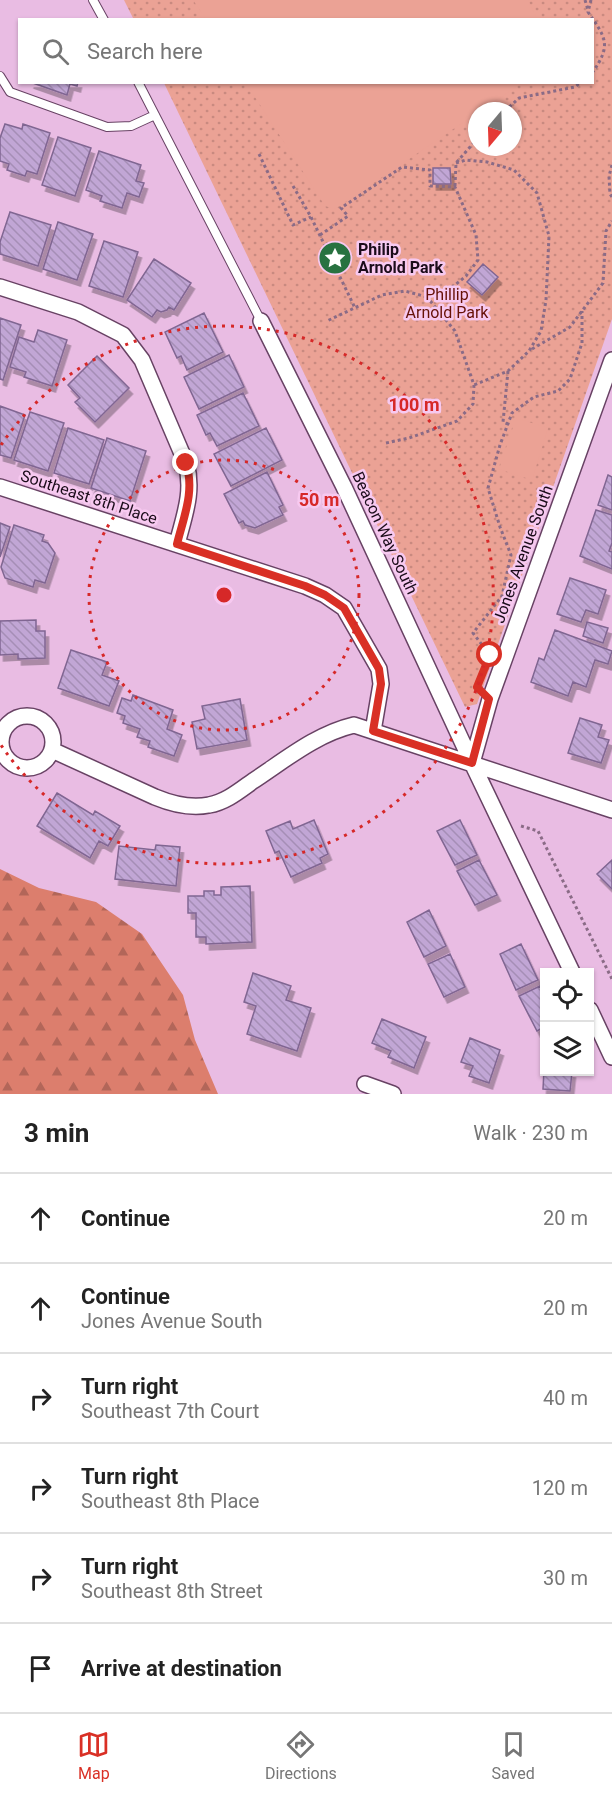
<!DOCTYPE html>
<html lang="en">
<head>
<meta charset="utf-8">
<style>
  body { margin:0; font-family:Roboto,sans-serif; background:#f2f2f2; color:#222 }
  .controls { position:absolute; right:18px; bottom:18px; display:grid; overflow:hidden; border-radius:0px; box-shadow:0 2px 4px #0004 }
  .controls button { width:54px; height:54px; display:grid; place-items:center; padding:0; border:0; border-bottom:2px solid #e0e0e0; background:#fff; color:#222; font:30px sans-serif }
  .compass { position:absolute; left:468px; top:102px; width:54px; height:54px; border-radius:50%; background:#fff; box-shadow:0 2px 4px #0004; rotate:199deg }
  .stop { position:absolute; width:18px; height:18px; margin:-14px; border:4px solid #d93025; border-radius:50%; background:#fff }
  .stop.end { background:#d93025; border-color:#fff; box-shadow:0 2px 6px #0008 }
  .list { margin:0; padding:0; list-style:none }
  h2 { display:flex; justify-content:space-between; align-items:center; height:78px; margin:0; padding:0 24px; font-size:26px }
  h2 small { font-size:20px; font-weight:400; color:#767676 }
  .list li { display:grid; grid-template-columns:39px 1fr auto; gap:18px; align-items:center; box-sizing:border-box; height:90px; padding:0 24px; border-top:2px solid #e0e0e0 }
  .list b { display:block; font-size:22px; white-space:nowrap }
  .list p { margin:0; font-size:20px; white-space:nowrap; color:#767676 }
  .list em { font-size:20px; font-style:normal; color:#767676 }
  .icon { flex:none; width:33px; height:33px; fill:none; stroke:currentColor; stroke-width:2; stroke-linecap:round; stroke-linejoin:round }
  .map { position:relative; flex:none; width:612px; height:1094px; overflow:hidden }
  .search { position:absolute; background:#fff; box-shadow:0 2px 4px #0004; left:18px; right:18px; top:18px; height:66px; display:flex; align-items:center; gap:15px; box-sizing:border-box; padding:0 21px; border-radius:0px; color:#767676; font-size:22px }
  .sheet { height:618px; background:#fff }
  nav { display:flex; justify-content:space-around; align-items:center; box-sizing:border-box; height:84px; border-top:2px solid #e0e0e0; background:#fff; font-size:16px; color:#767676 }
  nav a { display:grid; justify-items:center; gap:3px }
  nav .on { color:#d93025 }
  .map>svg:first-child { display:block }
</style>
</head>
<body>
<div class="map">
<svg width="612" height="1094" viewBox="0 0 612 1094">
  <defs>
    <pattern id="forest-firs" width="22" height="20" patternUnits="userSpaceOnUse" patternTransform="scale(1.5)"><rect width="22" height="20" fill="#dc7e6d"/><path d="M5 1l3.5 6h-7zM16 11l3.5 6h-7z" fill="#b26659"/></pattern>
    <pattern id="park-dots" width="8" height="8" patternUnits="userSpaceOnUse" patternTransform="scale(1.5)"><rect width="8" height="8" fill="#eba295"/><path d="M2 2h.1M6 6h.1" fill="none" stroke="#c98a80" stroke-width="1.8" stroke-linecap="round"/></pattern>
    <pattern id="building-back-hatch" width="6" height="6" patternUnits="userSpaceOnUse" patternTransform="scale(1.5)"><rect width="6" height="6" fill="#c1a6d5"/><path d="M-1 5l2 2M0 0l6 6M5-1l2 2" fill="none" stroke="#a58eb6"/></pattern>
    <filter id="shadow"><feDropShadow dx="3.5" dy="6" stdDeviation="0" flood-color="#0004"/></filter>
  </defs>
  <rect width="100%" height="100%" fill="#e9bce3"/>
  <!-- forest -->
  <path fill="url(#forest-firs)" d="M0 869 39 888 96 902 142 934 183 995 195 1040 218 1094H0Z"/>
  <!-- park -->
  <path fill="url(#park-dots)" fill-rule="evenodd" d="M124 0H612V319L477 704 465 707 164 83 592 82V20H134ZM477 111H513V147H477Z"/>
  <!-- pitch -->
  <path fill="#eba295" d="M193 0H528L537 19H206Z
    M246 83H522L480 111H477V113L335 209 325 206Z
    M516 418 548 428 532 480 499 469Z"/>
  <!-- building -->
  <path fill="url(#building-back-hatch)" stroke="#806692" stroke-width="1.5" filter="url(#shadow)" d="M30 82H78L77 86 70 84 67 95Z
    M5 124 22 129 23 124 50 133 37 174 27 171 25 176 7 170 9 164 0 161V138Z
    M58 137 91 148 75 196 42 185Z
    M99 151 141 165 136 181 144 183 139 197 127 193 122 208 100 201 102 196 86 190Z
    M433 168H450L451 184H433Z
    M10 212 51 225 38 266 0 254V242Z
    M58 222 93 234 77 280 43 269Z
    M104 241 138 252 123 297 89 286Z
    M154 259 191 283 174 310 169 307 167 310 161 312 157 310 152 317 127 300Z
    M483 264 498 277 482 295 467 282Z
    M204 313 223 352 187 370 181 356 177 358 165 332Z
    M0 318 21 325 3 380 0 379Z
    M38 330 67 340 52 386 24 377 26 372 10 367 19 337 34 342Z
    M229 355 244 387 199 409 184 377Z
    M97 356 129 388 95 422 75 402 80 398 68 385Z
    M243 393 259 426 217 446 210 433 206 435 197 415Z
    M0 406 25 415 11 458 0 455Z
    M30 412 64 423 48 471 14 460Z
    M68 428 104 440 89 484 54 473Z
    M266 428 282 460 231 486 214 454Z
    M107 438 146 451 130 501 91 488Z
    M267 472 283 505 279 507 283 515 255 528 245 525 243 521 239 523 224 494Z
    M608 475 612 477V510L598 505Z
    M596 510 612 515V543L609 551 612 552V569L580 556Z
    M0 523 10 527 0 557Z
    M14 525 44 535 42 541 48 543 55 553 45 583 35 580 33 587 5 578 1 567Z
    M570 578 606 590 598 614 586 610 581 622 557 614Z
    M36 620V631H45V658L18 659V654L0 655V621Z
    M587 622 608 628 603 643 583 636Z
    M555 630 612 651 608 664 595 660 586 687 573 682 568 696 531 682 539 658 544 660Z
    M71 650 107 662 102 675 119 681 109 706 58 688Z
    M133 695 173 710 167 729 182 735 174 756 148 747 150 741 137 737 140 729 123 723 125 716 117 713 122 698 131 701Z
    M240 699 247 740 197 749 192 722 205 719 202 706Z
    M580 718 602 725 598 737 609 740 601 763 568 753Z
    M57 793 93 815 95 811 120 826 108 846 99 841 90 858 37 826Z
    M314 820 328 854 320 858 322 863 291 877 279 851 275 853 266 831 290 821 293 829Z
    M460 820 477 855 455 865 437 831Z
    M156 845 180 847 176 886 115 879 119 846 155 850Z
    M479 860 497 895 475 905 457 871Z
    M612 860V889L597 874Z
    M250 886 252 942 206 944V937H196V913H188V896H204V891H214V895H221V887Z
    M429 910 446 946 424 957 407 922Z
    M521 944 538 980 516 990 500 954Z
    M450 954 465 987 444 997 428 964Z
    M253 973 291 986 286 1000 311 1008 297 1051 247 1034 256 1006 244 1002Z
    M540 986 544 994V1027L537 1031 519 996Z
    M382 1019 426 1037 414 1068 388 1057 391 1051 372 1043Z
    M470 1038 500 1050 489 1083 469 1076 473 1066 461 1062Z
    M544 1070 572 1072 570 1091 543 1089Z"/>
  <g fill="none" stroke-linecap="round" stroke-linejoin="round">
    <defs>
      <path id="service" d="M93 0 104 20
        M0 76 10 92 107 127 131 126 155 115
        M138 82 261 321"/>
      <path id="minor" d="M0 287 78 312 123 335 142 360 186 463C194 492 184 516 177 544
        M261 321 344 487 472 763 572 972
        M0 487 305 586 325 595 344 608 379 669 381 684 373 731
        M1 742a26 26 0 1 1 52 0a26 26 0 1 1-52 0Z
        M52 750 155 797C172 804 190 809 209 805 226 802 239 791 253 781 285 760 316 734 354 725L612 810
        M472 763 490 699 612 360
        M590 1010 612 1057
        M365 1084 393 1094"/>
    </defs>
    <!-- service casing -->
    <use href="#service" stroke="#684264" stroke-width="10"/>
    <!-- minor casing -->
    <use href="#minor" stroke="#684264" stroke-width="18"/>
    <!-- path -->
    <path stroke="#8a6b86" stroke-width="3" stroke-dasharray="3 3" stroke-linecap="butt" d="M585 0 588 10
      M591 0 588 12C606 38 612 45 592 73
      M505 111 519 98 575 87 581 82
      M259 154 293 225 311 217
      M456 163 466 160 487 162 514 170 537 193 549 236 546 300 541 331 529 351 508 371 474 385
      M612 165 609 176 610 194 612 197
      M293 186 311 217 355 308
      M455 186 456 163 477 139
      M320 235 348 216 341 208 402 167 430 170V186L455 187 476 235 478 260 466 276 449 290 427 297 405 291 382 295 327 321
      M532 349 570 327 603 283 606 231 612 221
      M508 371 503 422 508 424
      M386 443 409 438 457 421 473 404 474 385 455 331 427 297
      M489 654 473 633 502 596 511 555 500 527 488 488 500 445 512 413 534 397 558 391 570 379 582 343V311
      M521 826 538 831 612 979"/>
    <!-- service -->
    <use href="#service" stroke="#fff" stroke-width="8"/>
    <!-- minor -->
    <use href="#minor" stroke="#fff" stroke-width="15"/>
  </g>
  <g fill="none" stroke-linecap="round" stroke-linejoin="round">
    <!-- route -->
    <path stroke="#d93025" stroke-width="8" d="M186 463C195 491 184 516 177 544L305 586 325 595 344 608 379 669 381 684 373 731 472 763 489 699 477 687 490 655"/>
  </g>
  <!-- distance rings -->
  <g fill="none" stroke="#d62828" stroke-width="3" stroke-dasharray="3 6">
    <circle cx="224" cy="595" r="135"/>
    <path d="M1 445A269 269 0 1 1 1 745"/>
  </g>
  <!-- icons -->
  <defs>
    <symbol id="sight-disc" viewBox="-11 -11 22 22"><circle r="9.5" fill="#287240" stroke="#f7c9f0"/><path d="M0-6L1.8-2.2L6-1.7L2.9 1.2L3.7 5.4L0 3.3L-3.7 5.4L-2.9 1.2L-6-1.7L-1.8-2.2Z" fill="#fff"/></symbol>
  </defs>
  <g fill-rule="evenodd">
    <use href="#sight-disc" x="316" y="239" width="38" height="38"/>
  </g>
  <g text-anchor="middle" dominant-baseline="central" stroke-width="5" stroke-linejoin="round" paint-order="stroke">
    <!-- poi labels -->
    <g font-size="16" font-weight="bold" fill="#1b0c1a" stroke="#f7c9f0" text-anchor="start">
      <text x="358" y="249">Philip<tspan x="358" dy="18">Arnold Park</tspan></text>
    </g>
    <!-- park labels -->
    <g font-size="16" fill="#661006" stroke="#f7c9f0">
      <text x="447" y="294">Phillip<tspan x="447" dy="18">Arnold Park</tspan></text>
    </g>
    <!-- street labels -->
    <g font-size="16" fill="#1b0c1a" stroke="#f7c9f0">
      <text transform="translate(89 497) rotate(18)">Southeast 8th Place</text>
      <text transform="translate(385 533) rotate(65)">Beacon Way South</text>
      <text transform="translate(523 554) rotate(-70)">Jones Avenue South</text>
    </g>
  </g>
  <circle cx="224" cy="595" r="9" fill="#d62828" stroke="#f7c9f0" stroke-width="3"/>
  <g font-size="18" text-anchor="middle" font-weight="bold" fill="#d62828" stroke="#f7c9f0" stroke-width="5" stroke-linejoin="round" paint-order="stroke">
    <text x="414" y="411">100 m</text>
    <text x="319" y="506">50 m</text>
  </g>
</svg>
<div class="controls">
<button><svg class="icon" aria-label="locate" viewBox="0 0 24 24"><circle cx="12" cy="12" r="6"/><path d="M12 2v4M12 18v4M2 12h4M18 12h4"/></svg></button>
<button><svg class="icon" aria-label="layers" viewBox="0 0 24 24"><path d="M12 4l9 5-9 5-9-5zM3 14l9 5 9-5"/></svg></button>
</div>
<svg class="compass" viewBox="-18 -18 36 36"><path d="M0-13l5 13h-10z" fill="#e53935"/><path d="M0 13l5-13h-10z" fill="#767676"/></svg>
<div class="stop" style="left:490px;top:655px"></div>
<div class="stop end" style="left:186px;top:463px"></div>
<div class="search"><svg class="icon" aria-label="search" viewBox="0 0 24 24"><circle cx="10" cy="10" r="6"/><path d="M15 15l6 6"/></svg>Search here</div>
</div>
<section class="sheet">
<h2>3 min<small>Walk · 230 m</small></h2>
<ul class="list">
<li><svg class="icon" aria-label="ahead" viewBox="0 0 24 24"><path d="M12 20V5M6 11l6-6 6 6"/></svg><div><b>Continue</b></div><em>20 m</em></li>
<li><svg class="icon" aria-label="ahead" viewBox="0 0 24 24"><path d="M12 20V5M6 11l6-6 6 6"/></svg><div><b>Continue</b><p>Jones Avenue South</p></div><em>20 m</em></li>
<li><svg class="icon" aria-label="right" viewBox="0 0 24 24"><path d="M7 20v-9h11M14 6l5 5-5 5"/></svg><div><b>Turn right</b><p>Southeast 7th Court</p></div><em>40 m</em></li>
<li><svg class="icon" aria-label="right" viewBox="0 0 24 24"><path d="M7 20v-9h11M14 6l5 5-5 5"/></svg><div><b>Turn right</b><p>Southeast 8th Place</p></div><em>120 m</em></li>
<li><svg class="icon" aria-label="right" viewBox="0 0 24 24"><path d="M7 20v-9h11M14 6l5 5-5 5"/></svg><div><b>Turn right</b><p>Southeast 8th Street</p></div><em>30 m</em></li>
<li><svg class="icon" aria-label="arrive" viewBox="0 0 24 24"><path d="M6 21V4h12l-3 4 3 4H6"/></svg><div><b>Arrive at destination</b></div></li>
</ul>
</section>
<nav>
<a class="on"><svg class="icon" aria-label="map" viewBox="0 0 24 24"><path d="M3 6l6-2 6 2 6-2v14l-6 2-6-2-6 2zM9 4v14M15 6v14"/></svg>Map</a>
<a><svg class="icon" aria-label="directions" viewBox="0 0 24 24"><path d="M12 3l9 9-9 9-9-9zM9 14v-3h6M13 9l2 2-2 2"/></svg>Directions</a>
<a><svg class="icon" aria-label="saved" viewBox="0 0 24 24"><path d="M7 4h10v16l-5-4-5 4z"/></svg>Saved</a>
</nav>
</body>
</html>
